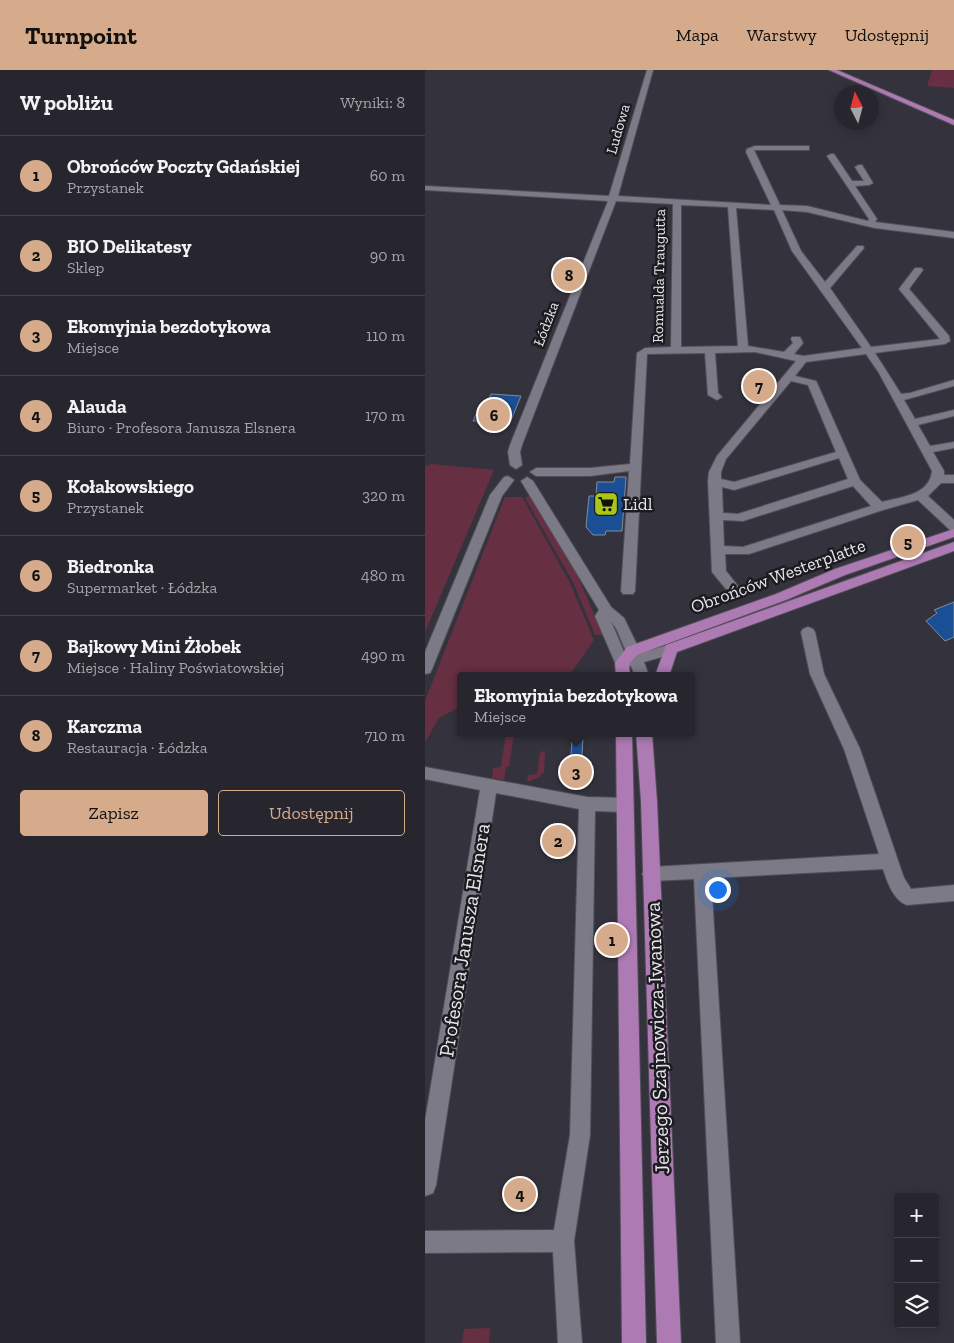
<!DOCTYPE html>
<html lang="pl">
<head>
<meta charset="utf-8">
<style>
  body { margin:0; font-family:"Zilla Slab",serif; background:#33323a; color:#f1f3f6 }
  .controls { position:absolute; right:15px; bottom:15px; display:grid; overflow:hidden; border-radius:5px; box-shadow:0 2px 12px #0003 }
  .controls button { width:45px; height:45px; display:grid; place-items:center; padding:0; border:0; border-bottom:1px solid #43434a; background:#27262e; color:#f1f3f6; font:25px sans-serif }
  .compass { position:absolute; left:409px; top:15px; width:45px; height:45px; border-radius:50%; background:#27262e; box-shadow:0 2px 12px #0003; rotate:354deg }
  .you { position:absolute; left:292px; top:819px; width:18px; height:18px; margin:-12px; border:4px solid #fff; border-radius:50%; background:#1a73e8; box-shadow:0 0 0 8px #1a73e833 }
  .badge { display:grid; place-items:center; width:32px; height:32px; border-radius:50%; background:#d6ab8b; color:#111; font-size:16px; font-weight:700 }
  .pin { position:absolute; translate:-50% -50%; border:2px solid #fff; box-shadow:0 1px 5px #0006 }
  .popup { position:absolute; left:32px; top:602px; width:238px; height:65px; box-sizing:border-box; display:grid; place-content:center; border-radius:5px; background:#27262e; filter:drop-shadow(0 1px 4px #0005); font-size:16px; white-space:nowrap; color:#a4a5aa }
  .popup b { font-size:19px; color:#f1f3f6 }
  .popup::after { content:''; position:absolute; left:50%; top:100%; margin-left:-10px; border:10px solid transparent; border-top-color:#27262e }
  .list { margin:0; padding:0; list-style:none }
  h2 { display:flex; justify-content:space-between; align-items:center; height:65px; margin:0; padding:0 20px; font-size:21px }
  h2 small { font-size:16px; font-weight:400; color:#a4a5aa }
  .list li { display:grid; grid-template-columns:32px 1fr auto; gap:15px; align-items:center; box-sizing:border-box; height:80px; padding:0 20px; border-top:1px solid #43434a }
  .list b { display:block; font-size:19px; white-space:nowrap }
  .list p { margin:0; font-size:16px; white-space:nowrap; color:#a4a5aa }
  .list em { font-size:16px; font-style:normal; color:#a4a5aa }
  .actions { display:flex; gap:10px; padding:15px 20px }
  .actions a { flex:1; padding:11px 0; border:1px solid #d6ab8b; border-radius:5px; text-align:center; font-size:18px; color:#d6ab8b }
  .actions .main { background:#d6ab8b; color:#111 }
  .icon { flex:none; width:28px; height:28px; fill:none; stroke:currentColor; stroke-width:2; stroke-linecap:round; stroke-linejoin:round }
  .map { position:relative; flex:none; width:529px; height:1273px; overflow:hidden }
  header { display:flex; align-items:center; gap:30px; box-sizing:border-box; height:70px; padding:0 25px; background:#d6ab8b; color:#111 }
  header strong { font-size:24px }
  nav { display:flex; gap:28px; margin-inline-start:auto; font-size:18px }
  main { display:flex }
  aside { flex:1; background:#27262e }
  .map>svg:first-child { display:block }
</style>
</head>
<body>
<header>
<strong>Turnpoint</strong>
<nav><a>Mapa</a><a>Warstwy</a><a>Udostępnij</a></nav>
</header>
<main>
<aside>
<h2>W pobliżu<small>Wyniki: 8</small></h2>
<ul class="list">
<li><span class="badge">1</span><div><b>Obrońców Poczty Gdańskiej</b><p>Przystanek</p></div><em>60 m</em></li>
<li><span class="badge">2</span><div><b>BIO Delikatesy</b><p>Sklep</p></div><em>90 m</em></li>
<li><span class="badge">3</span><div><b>Ekomyjnia bezdotykowa</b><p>Miejsce</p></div><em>110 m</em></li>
<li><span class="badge">4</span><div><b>Alauda</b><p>Biuro · Profesora Janusza Elsnera</p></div><em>170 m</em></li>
<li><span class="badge">5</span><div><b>Kołakowskiego</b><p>Przystanek</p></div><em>320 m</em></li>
<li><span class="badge">6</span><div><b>Biedronka</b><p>Supermarket · Łódzka</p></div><em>480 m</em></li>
<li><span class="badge">7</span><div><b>Bajkowy Mini Żłobek</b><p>Miejsce · Haliny Poświatowskiej</p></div><em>490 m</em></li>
<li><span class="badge">8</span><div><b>Karczma</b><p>Restauracja · Łódzka</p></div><em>710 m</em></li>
</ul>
<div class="actions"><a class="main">Zapisz</a><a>Udostępnij</a></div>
</aside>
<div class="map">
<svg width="529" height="1273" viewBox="0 0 529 1273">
  <rect width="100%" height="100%" fill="#34333d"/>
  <!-- green -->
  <path fill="#663042" d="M507 0H529V18L502 16Z
    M7 394 69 400 0 562V396Z
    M106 425 152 504 178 565H170L148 512 100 428Z
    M80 427H97L145 513 169 570 144 606H36V636L14 648 0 672V631Z
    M81 663H89L84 697H81L79 710 67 708 68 698 76 697Z
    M120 681 119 702 114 707 102 712 103 705 112 704 115 682Z
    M65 1258 64 1273H37L39 1259Z"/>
  <!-- building -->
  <path fill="#1b4f95" stroke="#848b96" d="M66 324 96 326 84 355 52 353 53 351H48L54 338 59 339Z
    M190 407H201L197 461H181L180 465H168L161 457 164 426H171L172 412H189Z
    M529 532V567L520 571 501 551 512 543 509 540Z
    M147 669H158L155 714 144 715Z"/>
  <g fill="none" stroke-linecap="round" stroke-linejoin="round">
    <defs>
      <path id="minor" d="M222 0H228L193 126 346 135 321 82 322 79 330 76H384V80H329L355 135 382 136 443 151 444 149 402 86 406 84H409L427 111H439L430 97 434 95H437L448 113 444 115 430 116 452 149 450 152 529 162V168L450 158 382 142 357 140 376 181 400 212 432 176H438L439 178 405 218 446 277 515 269 474 219 490 198H496L498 200 484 219 524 266 525 271 520 274 450 283 476 324 485 323 529 310V316L479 330 490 349 529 340V346L493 355 505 376 529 372V378L508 382 519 401V405H529V413H516L503 426 529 450V461L525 460 493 430 458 440 324 484H300L301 501 313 516 311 519H301L287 502 283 411 284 402 292 386 371 291 330 282 290 283 293 323 297 327 292 330 283 325 280 283 222 284 210 521 208 524H198L196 521 204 401 165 406H111L105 402 111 398H165L205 394 212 283 220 278 246 277 248 134 191 131 97 375 95 382 97 395 91 399 85 395 83 382 85 375 183 131 0 120V116L184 126ZM256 135 303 137 313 276 256 277ZM311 138 349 140 367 181 437 278 378 286 369 284 378 273 375 267H367L366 269 368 273 359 282 323 276ZM441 284 454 303 507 401C505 425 476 427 457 432L435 410 392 313 391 311 370 306 381 292ZM366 311 383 315 411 382 309 412 296 409V402L301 389ZM414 388 423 409 313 444 298 443 297 417 309 420ZM428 416 446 436 318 477 299 476 298 450 318 451Z
        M83 406 89 410 77 426 7 599 5 603 0 604V582L65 425 79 407Z
        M102 407 108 411 186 537 199 548 216 583 246 574 251 575 253 579 251 583 219 592 224 606H210L206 596 197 598 192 597 170 546 174 540 96 411ZM186 551 192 560 203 586 201 587Z
        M383 557 388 559 390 562 399 604 435 679 479 808 486 819 529 815V831L482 835C468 830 462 811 458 799L286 808 315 1273H291L269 809 226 811 220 809 217 804 220 799 226 797 454 784 419 679 385 604 376 562 378 559Z
        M0 697 162 727 200 728 206 730 208 735 206 740 200 742 170 741 165 1065 149 1171 157 1273H133L128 1182 0 1183V1161L129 1160 145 1065 154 739 71 723 11 1115 8 1123 0 1126V1051L55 720 0 709Z"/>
      <path id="major" d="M404 0H412L529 50V55Z
        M529 459V467L420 505 361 530 212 585 204 594 205 606H191L190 593 202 577 351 524 410 499Z
        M529 472V481L252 582 244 606H230L241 575Z
        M191 663H207L221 1273H197Z
        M211 663H227L232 731 256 1273H232L216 731Z"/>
    </defs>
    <!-- minor casing -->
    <use href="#minor" stroke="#514f58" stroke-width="2"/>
    <!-- major casing -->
    <use href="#major" stroke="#514f58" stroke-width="2"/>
    <!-- minor -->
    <use href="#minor" fill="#7c7a86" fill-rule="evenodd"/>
    <!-- major -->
    <use href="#major" fill="#ae7ab3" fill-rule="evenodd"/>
  </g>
  <!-- icons -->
  <defs>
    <symbol id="supermarket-square" viewBox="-11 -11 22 22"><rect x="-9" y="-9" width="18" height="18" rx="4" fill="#aac718" stroke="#1c1b20"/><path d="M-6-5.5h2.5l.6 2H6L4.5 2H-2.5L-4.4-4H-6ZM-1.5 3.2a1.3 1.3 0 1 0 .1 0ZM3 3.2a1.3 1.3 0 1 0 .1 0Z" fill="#111"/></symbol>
  </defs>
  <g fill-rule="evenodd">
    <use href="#supermarket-square" x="167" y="420" width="28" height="28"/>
  </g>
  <g text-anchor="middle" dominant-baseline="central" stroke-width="5" stroke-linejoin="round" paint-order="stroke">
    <!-- far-street labels -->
    <g font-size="15" fill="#e7e6ed" stroke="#1c1b20">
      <text transform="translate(193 59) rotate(-74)">Ludowa</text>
      <text transform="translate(234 206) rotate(-89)">Romualda Traugutta</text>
      <text transform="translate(121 254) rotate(-69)">Łódzka</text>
    </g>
    <!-- poi labels -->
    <g font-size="18" fill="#e7e6ed" stroke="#1c1b20" text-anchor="start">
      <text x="198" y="434">Lidl</text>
    </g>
    <!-- street labels -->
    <g font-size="18" fill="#e7e6ed" stroke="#1c1b20">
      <text transform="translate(353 506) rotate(-20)">Obrońców Westerplatte</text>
    </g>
    <!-- near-street labels -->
    <g font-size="21" fill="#e7e6ed" stroke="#1c1b20">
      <text transform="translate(39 870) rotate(-81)">Profesora Janusza Elsnera</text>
      <text transform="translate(232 968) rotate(-92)">Jerzego Szajnowicza-Iwanowa</text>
    </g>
  </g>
</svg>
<div class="controls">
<button>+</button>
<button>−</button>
<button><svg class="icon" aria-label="layers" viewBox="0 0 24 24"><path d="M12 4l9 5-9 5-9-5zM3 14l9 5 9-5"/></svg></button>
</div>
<svg class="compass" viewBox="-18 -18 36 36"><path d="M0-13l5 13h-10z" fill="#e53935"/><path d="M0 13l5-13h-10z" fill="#a4a5aa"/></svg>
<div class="you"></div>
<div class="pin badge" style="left:187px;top:870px">1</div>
<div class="pin badge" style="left:133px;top:771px">2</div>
<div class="pin badge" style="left:151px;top:702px">3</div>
<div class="popup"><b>Ekomyjnia bezdotykowa</b>Miejsce</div>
<div class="pin badge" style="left:95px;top:1124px">4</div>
<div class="pin badge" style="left:483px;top:472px">5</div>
<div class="pin badge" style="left:69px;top:345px">6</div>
<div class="pin badge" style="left:334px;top:316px">7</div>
<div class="pin badge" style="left:144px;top:205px">8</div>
</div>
</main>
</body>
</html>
